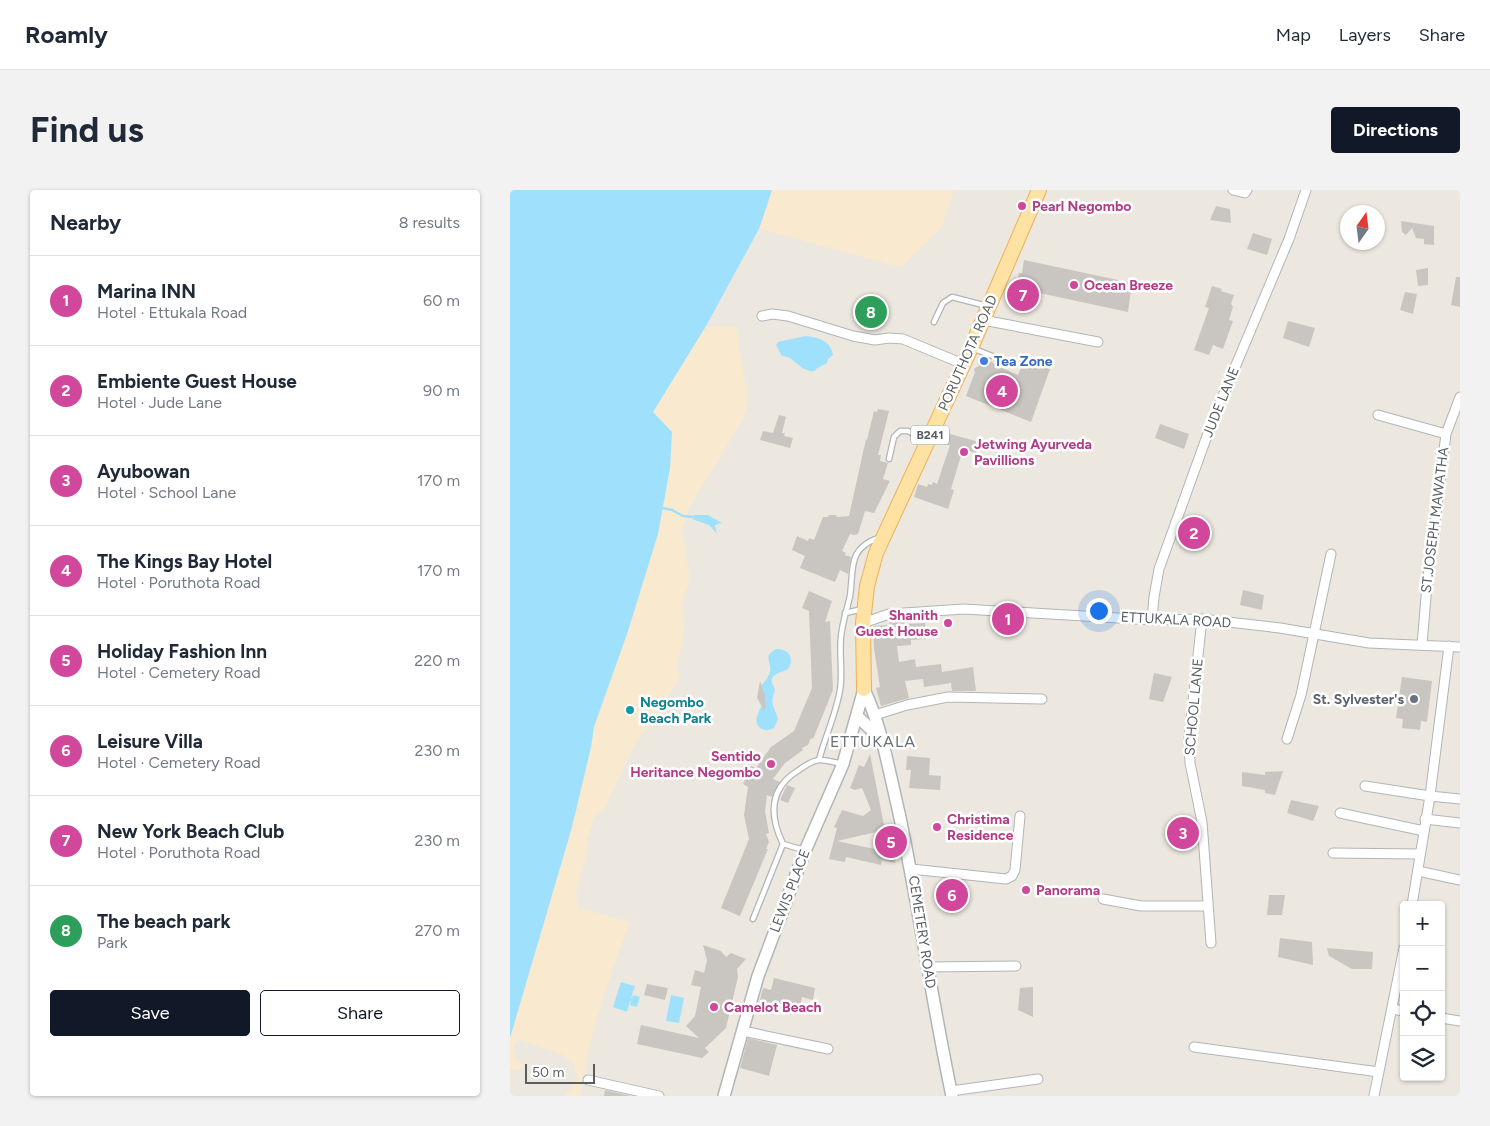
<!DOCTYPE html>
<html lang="en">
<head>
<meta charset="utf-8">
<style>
  body { margin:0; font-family:Figtree,sans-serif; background:#f2f2f3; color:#1f2937 }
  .controls { position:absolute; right:15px; bottom:15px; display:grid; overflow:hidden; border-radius:5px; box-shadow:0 1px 4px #0004 }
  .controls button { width:45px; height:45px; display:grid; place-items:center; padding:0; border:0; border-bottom:1px solid #e0e1e3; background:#fff; color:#1f2937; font:25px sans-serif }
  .compass { position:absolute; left:830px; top:15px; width:45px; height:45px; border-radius:50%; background:#fff; box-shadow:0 1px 4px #0004; rotate:14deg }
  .scale { position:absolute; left:15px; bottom:12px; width:70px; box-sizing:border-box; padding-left:5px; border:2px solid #595e61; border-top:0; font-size:14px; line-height:18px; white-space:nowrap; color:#595e61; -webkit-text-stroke:4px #fff; paint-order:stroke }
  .you { position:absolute; left:588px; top:420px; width:18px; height:18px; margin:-12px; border:4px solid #fff; border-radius:50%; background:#1a73e8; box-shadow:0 0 0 8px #1a73e833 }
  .badge { display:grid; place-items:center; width:32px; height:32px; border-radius:50%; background:#111827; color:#fff; font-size:16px; font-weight:700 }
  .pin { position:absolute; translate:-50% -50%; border:2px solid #fff; box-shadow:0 1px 5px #0006 }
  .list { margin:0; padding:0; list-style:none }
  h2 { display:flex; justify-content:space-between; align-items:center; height:65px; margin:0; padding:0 20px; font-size:21px }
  h2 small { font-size:16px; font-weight:400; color:#747a83 }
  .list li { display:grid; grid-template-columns:32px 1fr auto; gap:15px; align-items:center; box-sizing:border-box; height:90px; padding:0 20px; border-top:1px solid #e0e1e3 }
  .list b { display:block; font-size:19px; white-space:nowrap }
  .list p { margin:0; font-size:16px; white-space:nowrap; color:#747a83 }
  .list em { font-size:16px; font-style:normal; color:#747a83 }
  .actions { display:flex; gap:10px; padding:15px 20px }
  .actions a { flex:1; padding:11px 0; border:1px solid #111827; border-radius:5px; text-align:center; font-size:18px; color:#111827 }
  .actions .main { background:#111827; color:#fff }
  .icon { flex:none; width:28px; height:28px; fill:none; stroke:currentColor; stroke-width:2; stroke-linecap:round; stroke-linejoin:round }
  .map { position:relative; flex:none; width:950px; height:906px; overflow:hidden; border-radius:5px }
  header { display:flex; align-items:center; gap:30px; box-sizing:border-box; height:70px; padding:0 25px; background:#fff; border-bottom:1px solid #e0e1e3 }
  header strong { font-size:24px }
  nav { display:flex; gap:28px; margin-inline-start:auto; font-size:18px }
  .intro { display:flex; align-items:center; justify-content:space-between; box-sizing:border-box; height:120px; padding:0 30px }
  h1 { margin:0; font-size:35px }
  .button { padding:12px 22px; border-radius:5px; background:#111827; color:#fff; font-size:18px; font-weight:700 }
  main { display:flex; gap:30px; padding:0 30px }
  aside { flex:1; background:#fff; border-radius:5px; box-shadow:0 1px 4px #0004 }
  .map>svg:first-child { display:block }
</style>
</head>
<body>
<header>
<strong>Roamly</strong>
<nav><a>Map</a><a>Layers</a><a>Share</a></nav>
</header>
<div class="intro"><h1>Find us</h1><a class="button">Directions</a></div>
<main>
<aside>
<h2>Nearby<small>8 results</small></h2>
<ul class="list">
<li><span class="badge" style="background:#d1479c">1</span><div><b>Marina INN</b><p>Hotel · Ettukala Road</p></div><em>60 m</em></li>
<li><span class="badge" style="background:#d1479c">2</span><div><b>Embiente Guest House</b><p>Hotel · Jude Lane</p></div><em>90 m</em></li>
<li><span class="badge" style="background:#d1479c">3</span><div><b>Ayubowan</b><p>Hotel · School Lane</p></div><em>170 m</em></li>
<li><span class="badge" style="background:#d1479c">4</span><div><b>The Kings Bay Hotel</b><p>Hotel · Poruthota Road</p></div><em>170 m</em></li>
<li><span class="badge" style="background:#d1479c">5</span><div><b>Holiday Fashion Inn</b><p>Hotel · Cemetery Road</p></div><em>220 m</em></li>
<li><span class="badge" style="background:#d1479c">6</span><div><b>Leisure Villa</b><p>Hotel · Cemetery Road</p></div><em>230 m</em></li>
<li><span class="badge" style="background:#d1479c">7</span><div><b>New York Beach Club</b><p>Hotel · Poruthota Road</p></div><em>230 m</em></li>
<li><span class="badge" style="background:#2e9e5b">8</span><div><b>The beach park</b><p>Park</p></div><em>270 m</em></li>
</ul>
<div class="actions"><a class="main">Save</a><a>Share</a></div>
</aside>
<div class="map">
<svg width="950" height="906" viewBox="0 0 950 906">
  <rect width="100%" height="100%" fill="#ece8e0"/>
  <!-- sand -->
  <path fill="#f9e9ce" d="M262 0H444L432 37 391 77 249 39Z
    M196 136 226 137 238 212 233 229 180 316 172 339 180 389 172 414 174 434 173 451 166 478 170 484 168 492 161 500 142 532 127 550 93 620 86 623 77 649 78 658 66 702 69 718 120 732C98 788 79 846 70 906H55L68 888 65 883 64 874 53 865 9 850 5 853C3 868 6 870 17 878L0 880V848L62 637 81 557 84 537 118 441 148 344 160 278 162 242 143 222Z"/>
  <!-- water -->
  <path fill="#9fe1fd" d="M0 0H262L249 39 196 136 143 222 162 242 160 278 148 344 118 441 84 537 81 557 62 637 0 848Z
    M295 146C308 147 321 151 323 165L318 169 317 173 306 179 305 181C290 183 285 166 272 166L266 155 268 152Z
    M185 325H198L212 333 205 335 207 344 199 335 182 329Z
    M266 459C279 458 285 469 278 479 272 483 260 483 262 493 263 496 265 498 265 501 259 515 265 517 268 529L264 538C260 540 256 541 252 539 239 532 253 518 253 509 253 505 251 500 251 496 254 492 259 487 260 482 262 471 252 467 266 459Z
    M111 792 125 796 121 808H122L123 805 130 807 127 817 120 815 121 811H120L117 822 103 817Z
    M161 805 174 808 169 833 156 831Z"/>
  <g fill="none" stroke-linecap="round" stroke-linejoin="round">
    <!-- stream -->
    <path stroke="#9fe1fd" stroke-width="2.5" d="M153 318 162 320 173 326 184 327"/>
  </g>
  <!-- building -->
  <path fill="#c9c5c0" d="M706 16 720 19 721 33 700 30Z
    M891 31 924 36V55L914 54V49L906 48 902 38 896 45 892 42Z
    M743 43 762 49 757 65 737 59Z
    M514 70 622 93 618 122 506 98 509 83H512Z
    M918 78V95L908 96 906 80Z
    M946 87H950V117L941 115Z
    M702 96 712 99 711 101 724 105 721 114 723 117 719 130 723 131 713 159 703 155 699 165 684 160 699 118 695 117Z
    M895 102 907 104 903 124 890 120Z
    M778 131 805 138 799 157 773 148Z
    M514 169 540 179 521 232 456 206 465 182 464 179 477 170 488 175V176L508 185Z
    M368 219 379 221 368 265H371L370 271 378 273 373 289 380 291 364 323 355 321 348 344 345 345 340 344 332 361 336 363 335 365 341 367 338 384 330 380 325 392 290 378 295 366 282 360 287 346 298 351 299 348 304 350 313 327H318L319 325H326L327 327 339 326 356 249 357 250 364 221 367 222Z
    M269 225 276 227 272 243H275L274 246 283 248 280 258 250 250 253 241 263 243Z
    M650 234 679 244 674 259 645 248Z
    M440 244 469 252 466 263 453 259 441 299 444 300 438 319 404 307 408 294 417 297 418 294 422 295 423 292 427 294 440 255H437Z
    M733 400 754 405 752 420 730 415Z
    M299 401 322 411 315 432 320 431 323 500 303 549 301 548 298 555 292 558 293 560 275 573 263 589 270 592 262 607 257 605 255 621 259 643 256 644 259 652 256 659H258L230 726 211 718 239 649 234 625 238 597 233 594 241 576 246 578 261 557 284 541 302 498 299 421 292 418Z
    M394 429 395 434 415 433 416 449 401 450V455L387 456 389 472 405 469 406 477 431 474 432 482 463 477 466 501H442L441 493 414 497 413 489 395 491 399 508 371 516 366 498 370 497 364 459 363 436 380 435 379 431Z
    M644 483 662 487 653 512 639 509Z
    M892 487 922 491 917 532 911 531 910 540 892 538 893 529 886 528Z
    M250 491 255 506V521L247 508Z
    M360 564 375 640 327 651 364 659 367 649 388 654 385 673 372 670 371 675 336 667 335 672 319 669 327 638 324 637 332 620 353 626 361 620 352 598 345 600 340 598 349 575 354 577Z
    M397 566 420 568 419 585 431 586 430 600 399 598 401 580H396Z
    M773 581 765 605 755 603V600L732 596V582L755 585V582Z
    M277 595 285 598 278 613 270 610Z
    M781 610 809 616 803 631 777 623Z
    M759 705H775L772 725H757Z
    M770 748 802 752 803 775 768 767Z
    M193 755 211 761 216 767 221 763 236 769 227 779 228 787 216 838 195 858 199 862 192 868 127 854 131 835 189 848 176 836 185 826 191 797 181 795 185 780 194 783 197 770Z
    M817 758 863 762 862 779H842L819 766Z
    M264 788 305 798 303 810 292 807 289 823 249 814 253 798 261 800Z
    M137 794 158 798 155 810 134 805Z
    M523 797V827L508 820 510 798Z
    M238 848 267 855 259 886 230 878Z
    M95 900 121 906H94Z"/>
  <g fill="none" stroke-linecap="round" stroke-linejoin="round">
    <defs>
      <path id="service" d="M424 132 433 113 442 107 477 116
        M462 158 500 173
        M379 269 384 247 390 241H398L416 250
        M335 423 353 419
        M309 570C315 547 326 524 330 500 333 483 329 465 331 447 332 433 337 420 340 406 344 377 337 359 370 347
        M294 660 273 654C259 625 259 598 289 580 295 576 302 570 310 570 317 570 326 573 333 574
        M243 729 273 654"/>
      <path id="minor" d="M723 0 735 3 737 0
        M252 126 262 124 278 126 343 146 365 150 379 148 393 149 453 174
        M473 130 588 152
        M868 225 936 244
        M692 429 679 547 680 573 692 632 701 753
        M642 430 644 407 649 379 702 232 779 49 796 0
        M353 433 379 424 454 419 642 430 692 429 770 438 859 453 950 457
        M912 455 917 395 936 244 950 207
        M365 525 397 515 438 507 532 509
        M777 549 791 505 821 364
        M855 596 920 606 950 609
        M830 623 914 641
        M915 629 950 633
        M823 663 910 664
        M401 679 496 689 502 686 505 680 510 626
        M908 681 950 690
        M593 709 631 716H698
        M902 715 920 606 939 456
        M417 777 506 776
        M882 819 894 821
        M931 828 950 831
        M233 841 318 859
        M684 857 869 882
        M78 890 149 906
        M441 901 528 889
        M864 906 894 758"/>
      <path id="tertiary" d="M354 499C372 538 379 581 389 623 409 717 422 812 442 906
        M347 526 371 549
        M214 906 248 786 295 661 333 574 354 499"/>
      <path id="primary" d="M354 499 353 433 357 396 366 363 461 158 529 0"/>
    </defs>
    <!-- service casing -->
    <use href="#service" stroke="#b1b5b8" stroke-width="7"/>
    <!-- minor casing -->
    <use href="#minor" stroke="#b1b5b8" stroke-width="11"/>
    <!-- tertiary casing -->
    <use href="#tertiary" stroke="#b1b5b8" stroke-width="14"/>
    <!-- primary casing -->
    <use href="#primary" stroke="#eeaf57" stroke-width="16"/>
    <!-- service -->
    <use href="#service" stroke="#fff" stroke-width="4.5"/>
    <!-- minor -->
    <use href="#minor" stroke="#fff" stroke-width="9"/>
    <!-- tertiary -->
    <use href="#tertiary" stroke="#fff" stroke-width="11"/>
    <!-- primary -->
    <use href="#primary" stroke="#fde2a4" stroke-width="14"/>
  </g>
  <!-- markers -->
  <g fill="#d1479c" stroke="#fff" stroke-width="2">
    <circle cx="512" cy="16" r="5"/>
    <circle cx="564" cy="95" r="5"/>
    <circle cx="454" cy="262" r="5"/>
    <circle cx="438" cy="433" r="5"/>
    <circle cx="261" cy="574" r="5"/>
    <circle cx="427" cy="637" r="5"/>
    <circle cx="516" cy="700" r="5"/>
    <circle cx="204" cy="817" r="5"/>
  </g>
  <circle fill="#3f7fe0" stroke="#fff" stroke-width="2" cx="474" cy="171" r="5"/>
  <circle fill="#6b7280" stroke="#fff" stroke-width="2" cx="904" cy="509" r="5"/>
  <circle fill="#0f9aa8" stroke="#fff" stroke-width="2" cx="120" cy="520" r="5"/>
  <g text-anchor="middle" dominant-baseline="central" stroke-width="5" stroke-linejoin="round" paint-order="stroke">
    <!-- shield labels -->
    <rect fill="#fff" stroke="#8b8e90" stroke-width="1" x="401" y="235.5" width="38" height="19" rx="4"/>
    <g font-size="12" font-weight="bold" fill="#595e61">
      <text x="420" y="245">B241</text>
    </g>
    <!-- hotel labels -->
    <g font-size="14" font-weight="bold" fill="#b23c85" stroke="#fff" text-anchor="start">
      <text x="522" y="16">Pearl Negombo</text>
      <text x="574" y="95">Ocean Breeze</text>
      <text x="464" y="254">Jetwing Ayurveda<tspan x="464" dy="16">Pavillions</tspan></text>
      <text x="428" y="425" text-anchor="end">Shanith<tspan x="428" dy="16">Guest House</tspan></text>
      <text x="251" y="566" text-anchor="end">Sentido<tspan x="251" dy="16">Heritance Negombo</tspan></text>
      <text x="437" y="629">Christima<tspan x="437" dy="16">Residence</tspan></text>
      <text x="526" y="700">Panorama</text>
      <text x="214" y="817">Camelot Beach</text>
    </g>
    <!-- street labels -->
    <g font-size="14" fill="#595e61" stroke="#fff">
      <text transform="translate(458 163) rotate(-66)">PORUTHOTA ROAD</text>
      <text transform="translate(711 212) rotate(-68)">JUDE LANE</text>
      <text transform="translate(925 330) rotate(-83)">ST.JOSEPH MAWATHA</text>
      <text transform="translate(666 430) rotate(3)">ETTUKALA ROAD</text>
      <text transform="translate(684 517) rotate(-85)">SCHOOL LANE</text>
      <text transform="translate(280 701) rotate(-69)">LEWIS PLACE</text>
      <text transform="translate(412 742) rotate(81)">CEMETERY ROAD</text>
    </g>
    <!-- shop labels -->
    <g font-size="14" font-weight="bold" fill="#366cbe" stroke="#fff" text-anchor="start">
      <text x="484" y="171">Tea Zone</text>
    </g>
    <!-- worship labels -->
    <g font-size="14" font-weight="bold" fill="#5b616d" stroke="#fff" text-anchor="end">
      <text x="894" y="509">St. Sylvester's</text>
    </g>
    <!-- culture labels -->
    <g font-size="14" font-weight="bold" fill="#0d838f" stroke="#fff" text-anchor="start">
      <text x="130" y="512">Negombo<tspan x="130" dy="16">Beach Park</tspan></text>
    </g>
    <!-- quarter labels -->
    <g font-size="16" letter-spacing="1" fill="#6a7073" stroke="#fff">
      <text x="363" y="551">ETTUKALA</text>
    </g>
  </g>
</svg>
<div class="controls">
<button>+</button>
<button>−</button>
<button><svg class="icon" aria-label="locate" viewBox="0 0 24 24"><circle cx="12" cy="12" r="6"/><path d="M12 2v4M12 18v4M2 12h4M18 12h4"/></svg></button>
<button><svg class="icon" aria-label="layers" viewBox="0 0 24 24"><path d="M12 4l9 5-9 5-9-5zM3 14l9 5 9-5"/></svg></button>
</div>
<svg class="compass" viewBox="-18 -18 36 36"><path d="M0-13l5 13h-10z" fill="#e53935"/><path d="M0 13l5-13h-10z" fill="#747a83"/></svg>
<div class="scale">50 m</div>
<div class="you"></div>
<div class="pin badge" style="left:498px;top:429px;background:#d1479c">1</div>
<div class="pin badge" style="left:684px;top:343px;background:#d1479c">2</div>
<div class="pin badge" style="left:673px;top:643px;background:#d1479c">3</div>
<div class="pin badge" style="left:492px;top:201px;background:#d1479c">4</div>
<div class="pin badge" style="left:381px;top:652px;background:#d1479c">5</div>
<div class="pin badge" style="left:442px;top:705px;background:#d1479c">6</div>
<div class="pin badge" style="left:513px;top:105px;background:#d1479c">7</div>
<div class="pin badge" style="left:361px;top:122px;background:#2e9e5b">8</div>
</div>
</main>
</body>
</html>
